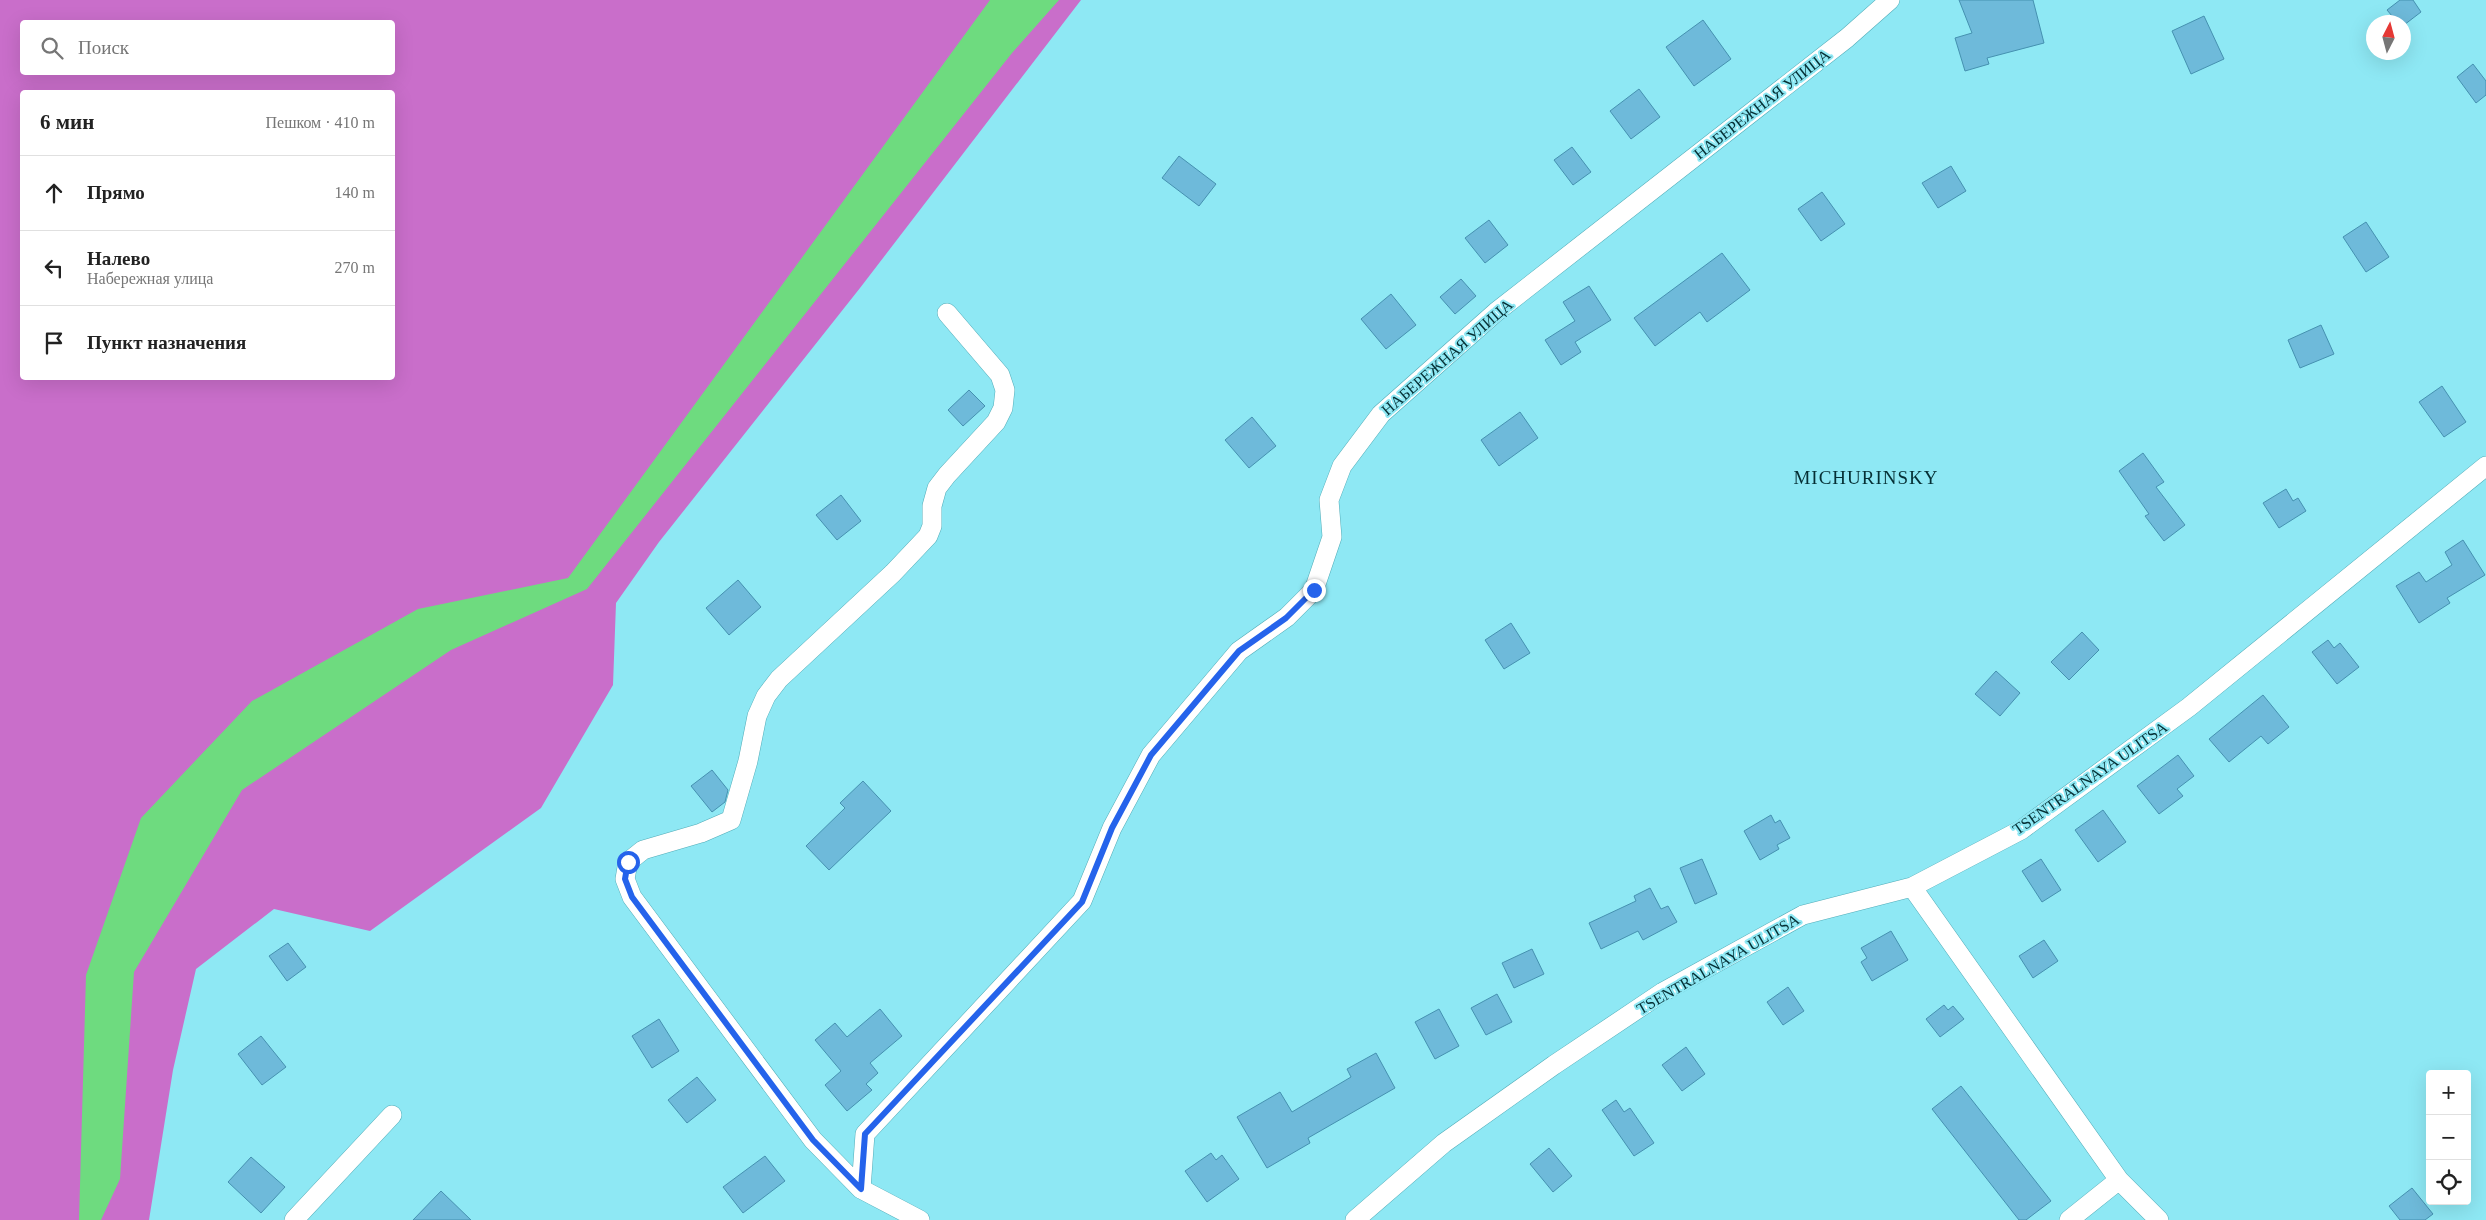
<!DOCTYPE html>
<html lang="ru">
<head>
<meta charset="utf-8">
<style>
  body { margin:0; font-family:"Times New Roman",serif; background:#f2f2f2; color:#222 }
  .controls { position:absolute; right:15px; bottom:15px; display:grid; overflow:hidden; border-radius:5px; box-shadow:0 5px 20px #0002 }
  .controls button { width:45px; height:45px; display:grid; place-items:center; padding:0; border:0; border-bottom:1px solid #e0e0e0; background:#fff; color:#222; font:25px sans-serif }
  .compass { position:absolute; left:2366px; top:15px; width:45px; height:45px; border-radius:50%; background:#fff; box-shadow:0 5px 20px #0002; rotate:6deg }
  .stop { position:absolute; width:15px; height:15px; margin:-11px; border:4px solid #2563eb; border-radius:50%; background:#fff }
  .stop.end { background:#2563eb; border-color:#fff; box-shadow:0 1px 5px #0008 }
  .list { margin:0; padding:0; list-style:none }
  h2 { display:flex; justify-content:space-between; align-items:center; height:65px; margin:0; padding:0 20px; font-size:21px }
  h2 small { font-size:16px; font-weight:400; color:#767676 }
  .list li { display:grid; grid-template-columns:32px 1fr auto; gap:15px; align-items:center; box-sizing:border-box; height:75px; padding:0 20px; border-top:1px solid #e0e0e0 }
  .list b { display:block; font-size:19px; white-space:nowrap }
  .list p { margin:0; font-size:16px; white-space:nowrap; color:#767676 }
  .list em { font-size:16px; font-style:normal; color:#767676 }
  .icon { flex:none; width:28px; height:28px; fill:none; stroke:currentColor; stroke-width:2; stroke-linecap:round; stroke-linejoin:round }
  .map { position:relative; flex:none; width:2486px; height:1220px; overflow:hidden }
  .search { position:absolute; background:#fff; box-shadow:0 5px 20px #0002; left:20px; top:20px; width:375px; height:55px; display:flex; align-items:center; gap:12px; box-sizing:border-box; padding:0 18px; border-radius:5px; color:#767676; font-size:19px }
  .panel { position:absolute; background:#fff; box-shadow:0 5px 20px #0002; left:20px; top:90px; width:375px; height:290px; border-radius:5px }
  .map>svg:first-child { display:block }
</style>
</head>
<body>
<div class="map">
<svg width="2486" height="1220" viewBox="0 0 2486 1220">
  <rect width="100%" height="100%" fill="#8ee8f4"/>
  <!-- forest -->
  <path fill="#c96eca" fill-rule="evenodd" d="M0 0H1081L860 288 659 542 616 603 613 685 541 808 370 931 274 909 196 969 173 1070 149 1220H0ZM22 22H392V72H22ZM22 92H392V378H22Z"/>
  <!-- water -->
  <path fill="#6edb7f" d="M990 0H1059L1012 53 587 589 451 650 242 790 134 972 120 1179 101 1220H79L86 975 141 818 252 701 418 609 568 578Z"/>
  <!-- building -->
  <path fill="#6ebada" stroke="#4591b0" d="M1959 0H2033L2044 43 1987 58 1989 64 1965 71 1955 38 1972 33Z
    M2400 0H2413L2421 12 2404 25V22H2397L2387 10Z
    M2204 16 2224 59 2191 74 2172 31Z
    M1703 20 1731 59 1694 86 1666 47Z
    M2473 64 2486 81V95L2476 103 2457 77Z
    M1639 89 1660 117 1631 139 1610 111Z
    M1572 147 1591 172 1573 185 1554 160Z
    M1179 156 1216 184 1199 206 1162 178Z
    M1951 166 1966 191 1938 208 1922 183Z
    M1822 192 1845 224 1821 241 1798 209Z
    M1489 220 1508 245 1485 263 1465 238Z
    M2366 222 2389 257 2366 272 2343 237Z
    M1722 253 1750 290 1707 322 1700 312 1655 346 1634 318Z
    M1461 279 1476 296 1455 314 1440 297Z
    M1589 286 1611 320 1575 342 1581 352 1561 365 1545 340 1575 321 1563 302Z
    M1391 294 1416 325 1386 349 1361 319Z
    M2321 325 2334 354 2300 368 2288 340Z
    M2442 386 2466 422 2444 437 2419 402Z
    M969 390 985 406 963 426 948 410Z
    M1520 412 1538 438 1499 466 1481 440Z
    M1252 417 1276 446 1249 468 1225 440Z
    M2143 453 2164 482 2156 487 2185 525 2164 541 2145 516 2149 514 2119 471Z
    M2286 489 2293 501 2298 498 2306 511 2279 528 2263 503Z
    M841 495 861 521 837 540 816 515Z
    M2463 540 2485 575 2447 598 2450 603 2419 623 2396 586 2419 572 2426 582 2452 565 2445 552Z
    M738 580 761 607 729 635 706 608Z
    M1511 623 1530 653 1504 669 1485 640Z
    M2082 632 2099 650 2069 680 2051 662Z
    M2328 640 2334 648 2340 643 2359 667 2337 684 2312 652Z
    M1996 671 2020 693 2000 716 1975 694Z
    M2263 695 2289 727 2268 744 2261 736 2229 762 2209 739Z
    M2178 755 2194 776 2177 789 2183 796 2159 814 2137 786Z
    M712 770 728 790 725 802 712 812 691 786Z
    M863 781 891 811 829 870 806 846 845 808 840 803Z
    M2103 810 2126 842 2098 862 2075 830Z
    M1771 815 1775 823 1780 820 1790 838 1777 845 1779 849 1760 860 1744 831Z
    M1702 859 1717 894 1695 904 1680 868Z
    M2041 859 2061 890 2042 902 2022 871Z
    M1650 888 1661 909 1668 906 1677 922 1643 940 1638 931 1601 949 1589 923 1636 901 1634 896Z
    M1891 931 1908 960 1872 981 1861 962 1867 958 1861 948Z
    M2044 940 2058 961 2033 978 2019 956Z
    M288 943 306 967 287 981 269 956Z
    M1532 949 1544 974 1514 988 1502 963Z
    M1788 987 1804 1011 1783 1025 1767 1002Z
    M1497 994 1512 1022 1486 1035 1471 1008Z
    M1944 1005 1948 1010 1953 1006 1964 1019 1940 1037 1926 1019Z
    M880 1009 902 1036 870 1063 878 1073 866 1084 872 1090 847 1111 825 1085 841 1071 815 1040 835 1023 847 1037Z
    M1439 1009 1459 1046 1435 1059 1415 1022Z
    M659 1019 679 1051 652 1068 632 1036Z
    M261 1036 286 1067 262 1085 238 1054Z
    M1686 1047 1705 1074 1682 1091 1662 1065Z
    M1376 1053 1395 1088 1308 1138 1310 1143 1267 1168 1237 1117 1280 1092 1292 1112 1351 1077 1347 1069Z
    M697 1077 716 1100 687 1123 668 1100Z
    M1961 1086 2051 1201 2026 1220H2019L1932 1109Z
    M1616 1100 1624 1112 1630 1108 1654 1143 1634 1156 1602 1110Z
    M1549 1148 1572 1176 1553 1192 1530 1164Z
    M1211 1153 1216 1160 1222 1155 1239 1179 1207 1202 1185 1171Z
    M765 1156 785 1181 743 1213 723 1187Z
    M251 1157 285 1187 261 1213 228 1182Z
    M2412 1188 2433 1214 2425 1220H2400L2389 1206Z
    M441 1191 471 1220H413Z"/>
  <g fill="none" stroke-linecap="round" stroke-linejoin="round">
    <defs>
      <path id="minor" d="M1912 887 2119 1180 2159 1220
        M861 1189 865 1134 1082 901 1112 828 1151 755 1239 651 1287 617 1314 590 1332 537 1329 500 1342 466 1381 414 1496 312 1847 38 1890 0
        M294 1220 392 1115
        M920 1220 861 1189 813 1140 632 897 625 879 628 862 643 850 701 833 731 820 748 761 757 716 766 696 779 679 893 573 928 536 932 526V506L937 488 947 475 996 422 1003 408 1005 390 1000 375 947 313
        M1355 1220 1444 1143 1554 1065 1663 992 1803 915 1912 887 2021 830 2189 707 2486 466
        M2069 1220 2119 1180"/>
    </defs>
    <!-- minor casing -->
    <use href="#minor" stroke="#51acb8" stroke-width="20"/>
    <!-- minor -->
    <use href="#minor" stroke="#fff" stroke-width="19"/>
  </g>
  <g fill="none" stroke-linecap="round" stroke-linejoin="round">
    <!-- route -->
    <path stroke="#2563eb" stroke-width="6" d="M628 862 625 879 632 897 813 1140 861 1189 865 1134 1082 902 1112 828 1151 755 1239 651 1286 618 1314 590"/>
  </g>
  <g text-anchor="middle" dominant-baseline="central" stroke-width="4" stroke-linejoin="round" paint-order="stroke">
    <!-- street labels -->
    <g font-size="16" fill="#052f34" stroke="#8ee8f4">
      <text transform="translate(1762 104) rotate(-38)">НАБЕРЕЖНАЯ УЛИЦА</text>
      <text transform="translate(1447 357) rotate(-41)">НАБЕРЕЖНАЯ УЛИЦА</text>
      <text transform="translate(2090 778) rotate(-35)">TSENTRALNAYA ULITSA</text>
      <text transform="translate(1718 964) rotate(-30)">TSENTRALNAYA ULITSA</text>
    </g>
    <!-- quarter labels -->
    <g font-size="19" letter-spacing="1" fill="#052f34" stroke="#8ee8f4">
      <text x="1866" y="477">MICHURINSKY</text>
    </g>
  </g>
</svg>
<div class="controls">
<button>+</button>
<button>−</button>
<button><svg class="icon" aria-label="locate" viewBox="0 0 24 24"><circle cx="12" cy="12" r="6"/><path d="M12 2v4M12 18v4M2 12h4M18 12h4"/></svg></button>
</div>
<svg class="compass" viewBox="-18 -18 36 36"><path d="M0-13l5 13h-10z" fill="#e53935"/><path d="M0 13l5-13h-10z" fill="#767676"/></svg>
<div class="stop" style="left:628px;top:862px"></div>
<div class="stop end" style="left:1314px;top:590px"></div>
<div class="search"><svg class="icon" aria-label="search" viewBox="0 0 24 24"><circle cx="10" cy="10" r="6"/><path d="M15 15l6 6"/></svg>Поиск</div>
<section class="panel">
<h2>6 мин<small>Пешком · 410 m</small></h2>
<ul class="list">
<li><svg class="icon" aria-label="ahead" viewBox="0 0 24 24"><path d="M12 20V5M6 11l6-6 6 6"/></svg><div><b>Прямо</b></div><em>140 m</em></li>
<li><svg class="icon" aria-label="left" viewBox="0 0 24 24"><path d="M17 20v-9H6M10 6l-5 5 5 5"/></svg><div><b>Налево</b><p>Набережная улица</p></div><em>270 m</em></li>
<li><svg class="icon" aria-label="arrive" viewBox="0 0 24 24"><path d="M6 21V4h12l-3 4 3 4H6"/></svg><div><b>Пункт назначения</b></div></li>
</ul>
</section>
</div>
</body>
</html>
